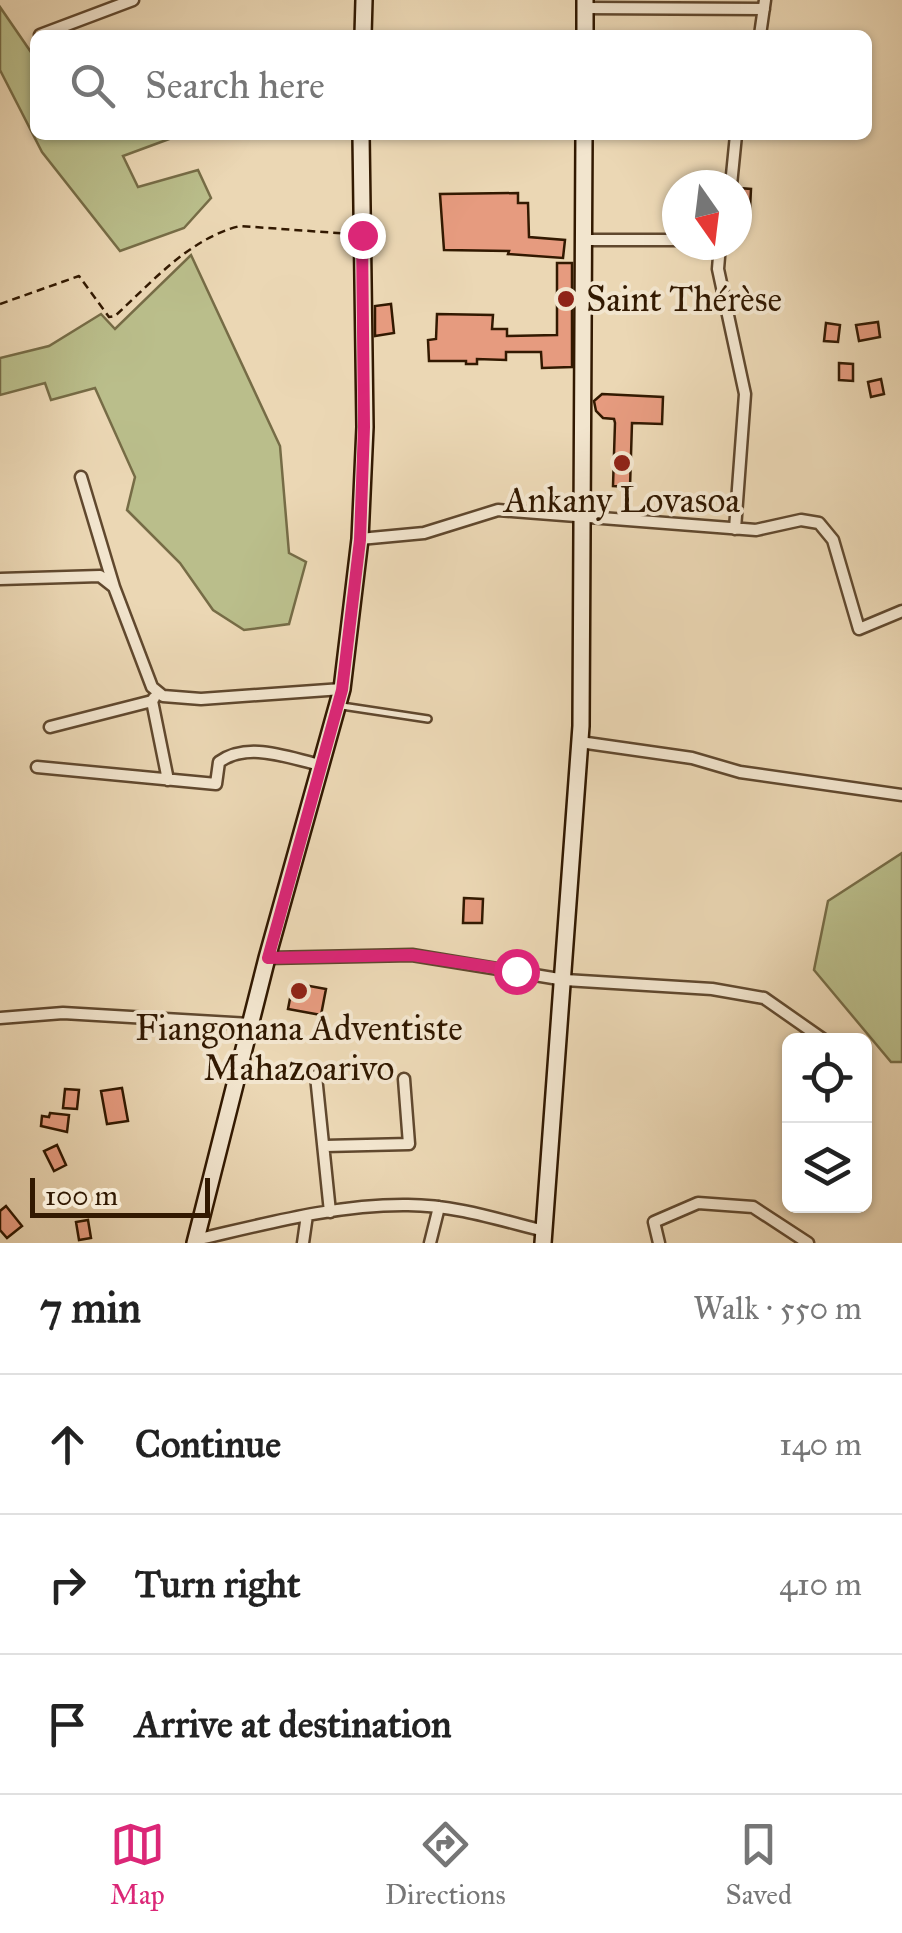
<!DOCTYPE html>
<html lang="en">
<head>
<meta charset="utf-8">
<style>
  body { margin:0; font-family:"IM FELL Great Primer",serif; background:#f2f2f2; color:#222 }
  .controls { position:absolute; right:30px; bottom:30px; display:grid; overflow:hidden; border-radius:15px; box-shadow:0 2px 8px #0004 }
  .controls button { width:90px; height:90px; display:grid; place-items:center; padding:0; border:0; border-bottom:2px solid #e0e0e0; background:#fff; color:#222; font:50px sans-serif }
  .compass { position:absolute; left:662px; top:170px; width:90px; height:90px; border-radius:50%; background:#fff; box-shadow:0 2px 8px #0004; rotate:166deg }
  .scale { position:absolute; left:30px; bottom:25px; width:180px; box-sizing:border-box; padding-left:10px; border:5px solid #321901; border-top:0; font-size:28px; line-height:35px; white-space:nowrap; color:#321901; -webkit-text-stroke:8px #f2e5ce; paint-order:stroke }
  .stop { position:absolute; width:30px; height:30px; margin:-22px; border:8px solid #db2777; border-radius:50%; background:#fff }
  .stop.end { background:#db2777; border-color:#fff; box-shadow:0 2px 10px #0008 }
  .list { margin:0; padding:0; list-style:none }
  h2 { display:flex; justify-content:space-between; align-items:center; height:130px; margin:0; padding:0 40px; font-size:42px }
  h2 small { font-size:32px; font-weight:400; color:#767676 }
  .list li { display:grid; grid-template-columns:65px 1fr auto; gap:30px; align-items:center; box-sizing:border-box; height:140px; padding:0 40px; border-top:2px solid #e0e0e0 }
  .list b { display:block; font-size:38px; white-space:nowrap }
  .list em { font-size:32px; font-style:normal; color:#767676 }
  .icon { flex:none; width:55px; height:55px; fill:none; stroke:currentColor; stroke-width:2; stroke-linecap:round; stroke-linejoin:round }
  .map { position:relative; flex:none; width:902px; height:1243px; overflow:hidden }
  .search { position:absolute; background:#fff; box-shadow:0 2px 8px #0004; left:30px; right:30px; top:30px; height:110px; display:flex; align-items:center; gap:25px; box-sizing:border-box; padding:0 35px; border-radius:15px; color:#767676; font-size:38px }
  .sheet { height:550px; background:#fff }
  nav { display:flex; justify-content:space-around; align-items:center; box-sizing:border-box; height:140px; border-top:2px solid #e0e0e0; background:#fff; font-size:28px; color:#767676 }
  nav a { display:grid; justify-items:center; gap:5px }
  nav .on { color:#db2777 }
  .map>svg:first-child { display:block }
</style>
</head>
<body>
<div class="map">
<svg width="902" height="1243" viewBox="0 0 902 1243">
  <rect width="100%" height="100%" fill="#ebd7b4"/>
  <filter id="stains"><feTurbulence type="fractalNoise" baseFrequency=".002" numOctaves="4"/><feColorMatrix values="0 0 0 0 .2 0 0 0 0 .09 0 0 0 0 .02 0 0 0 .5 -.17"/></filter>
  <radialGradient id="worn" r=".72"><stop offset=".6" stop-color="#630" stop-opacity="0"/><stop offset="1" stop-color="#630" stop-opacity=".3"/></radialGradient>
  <!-- green -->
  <path fill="#babe8b" stroke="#766c46" stroke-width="2.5" d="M0 7 35 58V135H180L123 156 138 187 198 170 211 198 184 228 120 251 42 152 0 70Z
    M191 255 280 446 289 553 306 562 289 624 244 630 213 610 180 563 127 510 135 477 95 388 51 400 45 383 0 395V358L49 346 101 314 115 329Z
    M902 853V1062H891L814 970 828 901Z"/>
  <!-- building -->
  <path fill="#e69b7f" stroke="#321901" stroke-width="2.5" d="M739 188 751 189 750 209 737 208Z
    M518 193V203H528L529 237 565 240 563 258 508 254 509 251 444 250 440 194Z
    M557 263H572V367L542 368 541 352H506V360L477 359V364H466V361H429L428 340 436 339 437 314 493 315 492 329H507V336L557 335Z
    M391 304 394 333 375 336V306Z
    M878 322 880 337 859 341 856 325Z
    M826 323 840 325 838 342 824 341Z
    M839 363 853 364V381L839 380Z
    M881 379 884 394 871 397 868 382Z
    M602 394 663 397 662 424 632 423 630 487 613 486 615 423 614 419 603 418 596 411 594 401Z
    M464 898 483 899 482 923H463Z
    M293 983 326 989 321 1015 288 1009Z
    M122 1088 128 1121 107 1124 101 1091Z
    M65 1089 79 1090 77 1109 63 1108Z
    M50 1113 69 1115 67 1132 41 1126 42 1116 49 1117Z
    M57 1145 66 1165 54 1171 44 1151Z
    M6 1206 22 1226 7 1238 0 1230V1211Z
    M88 1220 91 1238 79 1240 76 1222Z"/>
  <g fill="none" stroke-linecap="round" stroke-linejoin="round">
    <defs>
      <path id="lane" d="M342 706 428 719"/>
      <path id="street" d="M585 8 764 9
        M40 35 133 0
        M760 35 765 0
        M731 185 736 135
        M584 240H677
        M720 245 718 269 745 394 735 529
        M81 477 114 587
        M360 539 424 533 498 510 756 530 801 520 819 523 833 540 859 629 902 611
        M0 579 100 576 114 587 152 687 163 696 201 699 342 689
        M154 698 152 701 168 780
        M50 727 152 701
        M580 742 692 758 740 772 902 795
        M37 767 216 784 219 762C249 741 288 758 321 765
        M267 958 412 955 565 980 712 989 764 998 824 1040
        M0 1018 63 1013 250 1024
        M316 1076 330 1212
        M325 1146 409 1144 404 1079
        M195 1240C265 1224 337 1204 408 1205 454 1205 500 1220 544 1231
        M303 1243 307 1215
        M430 1243 439 1207
        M659 1243 654 1222 698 1203 753 1207 808 1243"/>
      <path id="secondary" d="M363 35 364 0
        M585 35V0
        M195 1243 267 958 342 689 360 539 365 427 361 135
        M543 1243 581 726 584 135"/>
    </defs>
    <!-- lane casing -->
    <use href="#lane" stroke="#60482e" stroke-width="10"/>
    <!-- street casing -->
    <use href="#street" stroke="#60482e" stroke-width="15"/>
    <!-- secondary casing -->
    <use href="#secondary" stroke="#321901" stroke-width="20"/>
    <!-- path -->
    <path stroke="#321901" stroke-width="2.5" stroke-dasharray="8 5" stroke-linecap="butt" d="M0 304 79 276 109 317 115 316C152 282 190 238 240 226L351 234"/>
    <!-- lane -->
    <use href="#lane" stroke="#f2e5ce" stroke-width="5"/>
    <!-- street -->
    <use href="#street" stroke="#f2e5ce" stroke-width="10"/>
    <!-- secondary -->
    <use href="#secondary" stroke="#f2e5ce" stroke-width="15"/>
  </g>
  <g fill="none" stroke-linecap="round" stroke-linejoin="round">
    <!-- route -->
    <path stroke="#db2777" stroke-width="12" d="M362 235 364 427 360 540 342 690 268 958 412 955 516 971"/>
  </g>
  <!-- markers -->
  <g fill="#8f2418" stroke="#f2e5ce" stroke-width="4">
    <circle cx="566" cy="299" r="10"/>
    <circle cx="622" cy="463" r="10"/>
    <circle cx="299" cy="991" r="10"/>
  </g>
  <g text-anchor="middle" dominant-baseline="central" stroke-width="8" stroke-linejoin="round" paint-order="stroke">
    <!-- poi labels -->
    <g font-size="35" fill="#321901" stroke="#f2e5ce">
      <text x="586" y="299" text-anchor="start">Saint Thérèse</text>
      <text x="622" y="500">Ankany Lovasoa</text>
      <text x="299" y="1028">Fiangonana Adventiste<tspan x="299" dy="40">Mahazoarivo</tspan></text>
    </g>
  </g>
  <rect width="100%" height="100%" filter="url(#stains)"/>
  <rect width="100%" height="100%" fill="url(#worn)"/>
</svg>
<div class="controls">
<button><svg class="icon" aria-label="locate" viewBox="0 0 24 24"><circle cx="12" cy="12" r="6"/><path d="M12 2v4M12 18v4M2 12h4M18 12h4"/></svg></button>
<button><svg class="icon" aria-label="layers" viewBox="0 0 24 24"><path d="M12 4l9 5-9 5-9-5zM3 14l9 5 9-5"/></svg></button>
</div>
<svg class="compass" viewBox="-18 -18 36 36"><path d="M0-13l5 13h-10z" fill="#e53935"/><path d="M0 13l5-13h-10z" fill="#767676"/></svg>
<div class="scale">100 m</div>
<div class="stop" style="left:516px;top:971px"></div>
<div class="stop end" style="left:362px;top:235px"></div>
<div class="search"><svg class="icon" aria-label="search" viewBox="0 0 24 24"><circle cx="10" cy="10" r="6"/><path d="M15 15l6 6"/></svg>Search here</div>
</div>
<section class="sheet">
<h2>7 min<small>Walk · 550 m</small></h2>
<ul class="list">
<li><svg class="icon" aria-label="ahead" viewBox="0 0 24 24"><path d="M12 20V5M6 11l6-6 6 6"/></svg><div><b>Continue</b></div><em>140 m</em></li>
<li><svg class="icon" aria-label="right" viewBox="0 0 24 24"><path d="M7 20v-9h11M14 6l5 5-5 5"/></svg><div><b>Turn right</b></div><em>410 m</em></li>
<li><svg class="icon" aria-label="arrive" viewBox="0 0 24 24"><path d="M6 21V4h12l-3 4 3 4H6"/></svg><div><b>Arrive at destination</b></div></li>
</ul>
</section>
<nav>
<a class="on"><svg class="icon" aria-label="map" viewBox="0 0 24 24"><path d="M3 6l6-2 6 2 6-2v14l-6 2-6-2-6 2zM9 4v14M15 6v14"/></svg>Map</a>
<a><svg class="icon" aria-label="directions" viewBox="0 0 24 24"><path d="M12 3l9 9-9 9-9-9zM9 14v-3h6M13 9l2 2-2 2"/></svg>Directions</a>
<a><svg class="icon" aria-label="saved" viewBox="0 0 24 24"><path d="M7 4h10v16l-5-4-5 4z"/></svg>Saved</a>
</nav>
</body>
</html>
